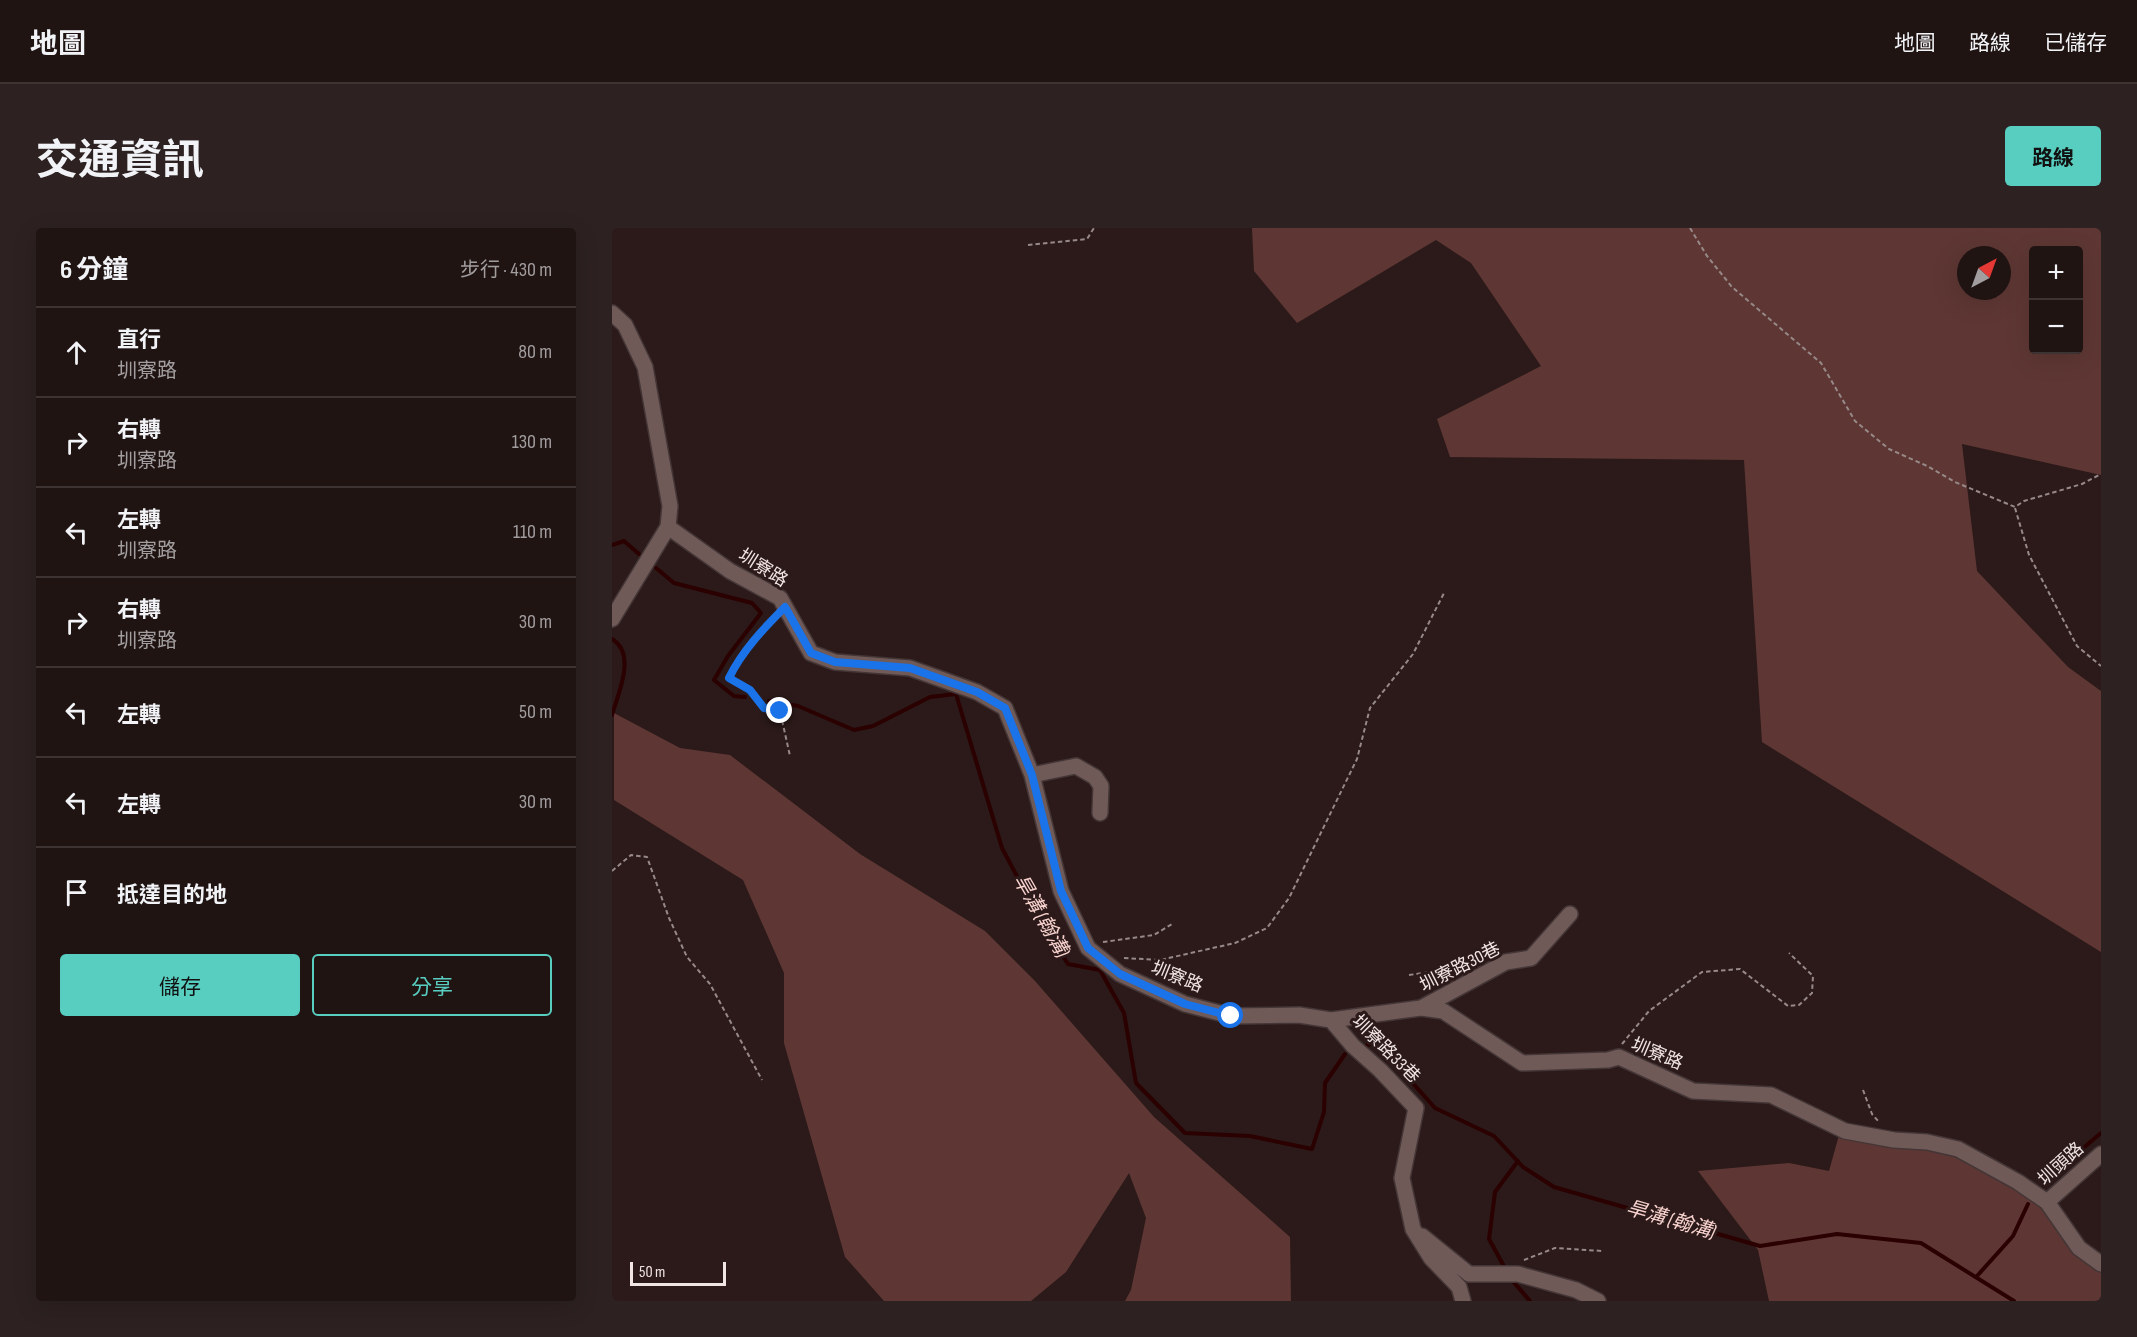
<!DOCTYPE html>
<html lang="zh-TW">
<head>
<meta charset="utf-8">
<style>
  body { margin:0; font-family:"Sofia Sans Condensed","Noto Sans TC",sans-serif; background:#2d2121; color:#f1f3f6 }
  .controls { position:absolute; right:18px; top:18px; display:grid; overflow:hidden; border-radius:6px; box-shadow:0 6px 24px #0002 }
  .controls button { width:54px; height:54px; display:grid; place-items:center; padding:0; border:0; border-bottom:2px solid #3d3333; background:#201413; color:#f1f3f6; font:30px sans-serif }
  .compass { position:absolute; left:1345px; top:18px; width:54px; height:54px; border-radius:50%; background:#201413; box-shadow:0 6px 24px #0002; rotate:41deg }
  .scale { position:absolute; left:18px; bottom:15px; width:96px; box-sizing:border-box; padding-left:6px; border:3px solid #f1e5e4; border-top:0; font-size:16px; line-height:21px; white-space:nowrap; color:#f1e5e4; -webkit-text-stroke:4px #2b1a19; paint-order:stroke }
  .stop { position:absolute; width:18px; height:18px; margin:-14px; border:4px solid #1a73e8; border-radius:50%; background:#fff }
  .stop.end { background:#1a73e8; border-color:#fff; box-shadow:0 2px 6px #0008 }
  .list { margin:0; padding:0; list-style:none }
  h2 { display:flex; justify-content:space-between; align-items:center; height:78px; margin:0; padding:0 24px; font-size:26px }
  h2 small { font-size:20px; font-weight:400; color:#a29ea0 }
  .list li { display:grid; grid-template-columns:39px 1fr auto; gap:18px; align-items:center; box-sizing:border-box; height:90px; padding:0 24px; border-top:2px solid #3d3333 }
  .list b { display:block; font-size:22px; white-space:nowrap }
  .list p { margin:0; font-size:20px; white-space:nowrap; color:#a29ea0 }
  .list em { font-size:20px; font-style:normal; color:#a29ea0 }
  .actions { display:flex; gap:12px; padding:18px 24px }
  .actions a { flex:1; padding:14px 0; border:2px solid #58cec1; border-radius:6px; text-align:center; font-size:21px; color:#58cec1 }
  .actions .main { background:#58cec1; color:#111 }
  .icon { flex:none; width:33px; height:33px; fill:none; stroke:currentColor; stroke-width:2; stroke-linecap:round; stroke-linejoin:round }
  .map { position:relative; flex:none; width:1489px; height:1073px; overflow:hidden; border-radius:6px }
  header { display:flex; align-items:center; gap:36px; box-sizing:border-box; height:84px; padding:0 30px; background:#201413; border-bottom:2px solid #3d3333 }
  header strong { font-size:28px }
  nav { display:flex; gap:33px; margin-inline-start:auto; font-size:21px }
  .intro { display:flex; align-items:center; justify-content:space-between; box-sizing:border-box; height:144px; padding:0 36px }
  h1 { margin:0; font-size:42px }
  .button { padding:15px 27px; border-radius:6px; background:#58cec1; color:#111; font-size:21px; font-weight:700 }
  main { display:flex; gap:36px; padding:0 36px }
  aside { flex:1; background:#201413; border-radius:6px; box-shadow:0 6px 24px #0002 }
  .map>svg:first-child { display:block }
</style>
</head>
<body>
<header>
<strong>地圖</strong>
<nav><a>地圖</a><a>路線</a><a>已儲存</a></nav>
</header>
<div class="intro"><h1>交通資訊</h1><a class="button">路線</a></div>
<main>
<aside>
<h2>6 分鐘<small>步行 · 430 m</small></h2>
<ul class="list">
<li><svg class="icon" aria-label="ahead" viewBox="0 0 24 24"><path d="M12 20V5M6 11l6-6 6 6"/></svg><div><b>直行</b><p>圳寮路</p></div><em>80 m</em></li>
<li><svg class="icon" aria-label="right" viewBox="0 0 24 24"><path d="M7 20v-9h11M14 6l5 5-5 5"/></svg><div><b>右轉</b><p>圳寮路</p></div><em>130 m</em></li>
<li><svg class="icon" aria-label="left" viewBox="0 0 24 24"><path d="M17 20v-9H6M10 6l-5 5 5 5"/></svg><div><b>左轉</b><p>圳寮路</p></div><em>110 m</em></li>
<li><svg class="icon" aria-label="right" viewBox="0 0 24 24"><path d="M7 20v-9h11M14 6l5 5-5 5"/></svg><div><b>右轉</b><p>圳寮路</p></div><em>30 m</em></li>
<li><svg class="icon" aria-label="left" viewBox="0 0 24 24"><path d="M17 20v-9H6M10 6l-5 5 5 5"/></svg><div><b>左轉</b></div><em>50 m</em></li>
<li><svg class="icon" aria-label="left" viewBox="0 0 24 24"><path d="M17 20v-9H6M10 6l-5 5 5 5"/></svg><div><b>左轉</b></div><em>30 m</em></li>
<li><svg class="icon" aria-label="arrive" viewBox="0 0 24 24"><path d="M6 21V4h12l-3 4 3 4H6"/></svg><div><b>抵達目的地</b></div></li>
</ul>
<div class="actions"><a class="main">儲存</a><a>分享</a></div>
</aside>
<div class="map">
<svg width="1489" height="1073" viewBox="0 0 1489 1073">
  <rect width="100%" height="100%" fill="#2b1a19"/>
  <!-- green -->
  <path fill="#5e3734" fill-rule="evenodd" d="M640 0H1489V247L1350 216 1365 343 1456 439 1489 463V724L1150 514 1132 232 838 229 825 191 929 138 859 35 824 12 685 95 642 43ZM1422 22H1466V122H1422ZM1354 27H1390V63H1354Z
    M2 485 68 520 118 527 248 626 373 703 423 753 542 889 678 1009 679 1073H513L519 1062 534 990 517 945 454 1044 419 1073H272L233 1029 172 815V745L131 652 2 572Z
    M1227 907 1345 926 1417 967 1433 980 1489 1043V1073H1157L1146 1022 1086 943 1177 935 1217 943Z"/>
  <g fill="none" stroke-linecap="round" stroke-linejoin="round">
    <!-- stream -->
    <path stroke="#2b0001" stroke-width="4" d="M0 317 12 313 27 326
      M44 340 62 355 140 375 149 385 116 428 102 452 122 468 133 469
      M0 411C25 426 6 466 0 487
      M157 473 186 478 242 502 261 498 318 469 344 466 390 620 434 703 456 736 488 742 512 785 524 855 573 905 638 908 700 921 712 884 713 855 733 826
      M755 817 764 814 823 880 882 908 911 939 942 959 1148 1018 1225 1006 1309 1015 1402 1073
      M1432 958 1450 938 1489 905
      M894 1042 877 1011 883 964 906 933
      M1365 1048 1401 1008 1416 976
      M899 1051 918 1073"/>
    <defs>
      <path id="minor" d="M0 85 13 97 33 139 58 278 56 299 118 343 168 370 199 425 223 434 298 440 365 464 393 480 420 547 449 663 476 720 508 746 573 776 619 788 687 787 719 792 809 780 831 783 910 835 996 832 1007 829 1081 863 1159 867 1233 903 1282 912 1315 914 1346 921 1406 954 1435 974 1467 1020 1489 1036
        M0 391 56 299
        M420 547 464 538 483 549 489 558 488 585
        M809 780 894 734 919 730 958 686
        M719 792 741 818 768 842 804 880 790 950 801 1001 819 1030 847 1059 851 1073
        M1435 974 1489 926
        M810 1008 857 1046H906L964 1062 986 1073"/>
    </defs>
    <!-- minor casing -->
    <use href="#minor" stroke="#443636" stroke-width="18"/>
    <!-- path -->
    <path stroke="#978988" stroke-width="2" stroke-dasharray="4.5 3" stroke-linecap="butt" d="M1078 0 1095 28 1120 59 1209 135 1243 193 1277 221 1315 238 1343 254 1403 279 1412 273 1470 256 1489 246
      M416 17 475 11 482 0
      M1403 280 1417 327 1465 418 1489 438
      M163 389 124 435 117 450 138 462 152 480 168 483 178 528
      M0 643 19 627 35 629 57 690 75 729 98 756 150 852
      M491 714 542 707 560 696
      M512 730 548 732 623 715 655 700 677 670 745 531 758 480 801 426 832 365
      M797 747 854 739
      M1010 816 1037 783 1090 744 1128 741 1176 778 1187 777 1200 765 1201 748 1177 725
      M1251 862 1260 886 1267 894
      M912 1032 943 1020 991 1023"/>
    <!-- minor -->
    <use href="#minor" stroke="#6f5a58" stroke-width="15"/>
  </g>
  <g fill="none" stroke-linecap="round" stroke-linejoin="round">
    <!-- route -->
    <path stroke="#1a73e8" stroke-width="8" d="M168 483 152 480 138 462 117 450C130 423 152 400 173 379L199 425 223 434 298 440 365 464 393 480 420 547 449 663 476 720 508 746 573 776 619 788"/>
  </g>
  <g text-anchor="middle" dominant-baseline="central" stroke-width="6" stroke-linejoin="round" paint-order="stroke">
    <!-- street labels -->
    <g font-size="18" fill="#f1e5e4" stroke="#2b1a19">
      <text transform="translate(151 340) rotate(32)">圳寮路</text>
      <text transform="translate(848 739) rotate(-27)">圳寮路30巷</text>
      <text transform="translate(565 749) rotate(22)">圳寮路</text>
      <text transform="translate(774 821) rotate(45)">圳寮路33巷</text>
      <text transform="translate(1045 826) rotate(23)">圳寮路</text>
      <text transform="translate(1449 936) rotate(-42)">圳頭路</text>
    </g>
    <!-- water labels -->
    <g font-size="20" font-style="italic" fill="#f8d2ce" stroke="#2b1a19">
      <text transform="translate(429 688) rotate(60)">旱溝 (翰溝)</text>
      <text transform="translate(1059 992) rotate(16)">旱溝 (翰溝)</text>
    </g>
  </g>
</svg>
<div class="controls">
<button>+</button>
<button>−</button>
</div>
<svg class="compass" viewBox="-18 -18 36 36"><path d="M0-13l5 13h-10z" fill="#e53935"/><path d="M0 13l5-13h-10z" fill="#a29ea0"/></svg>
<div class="scale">50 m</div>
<div class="stop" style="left:619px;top:788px"></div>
<div class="stop end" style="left:168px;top:483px"></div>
</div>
</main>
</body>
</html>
